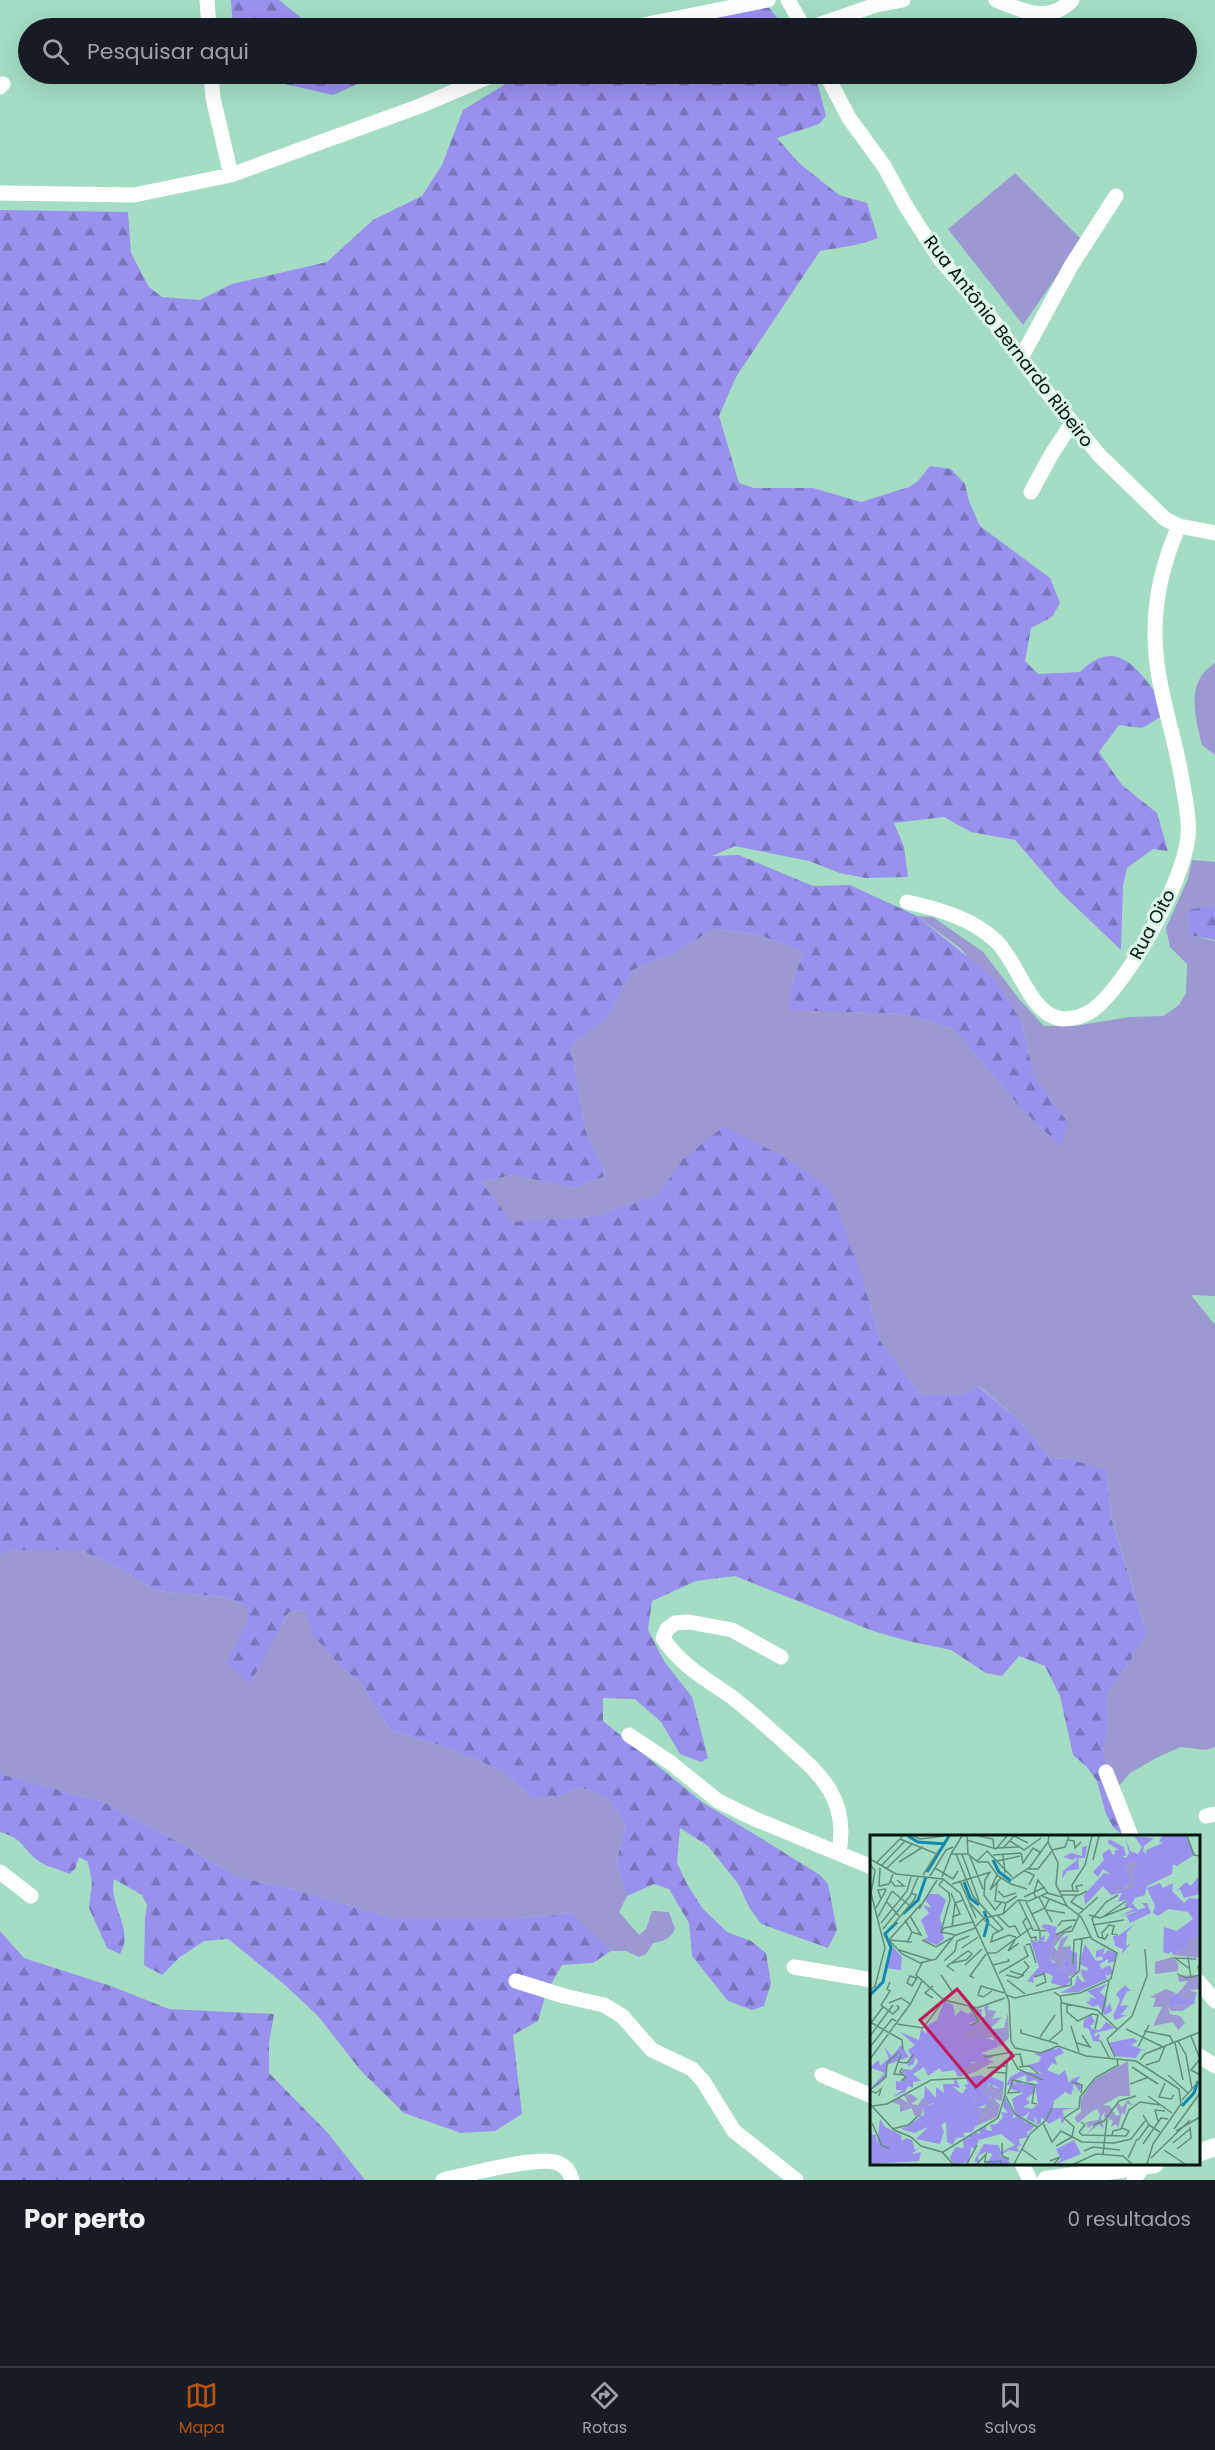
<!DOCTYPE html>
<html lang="pt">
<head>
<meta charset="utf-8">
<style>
  body { margin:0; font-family:Poppins,sans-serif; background:#20242c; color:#f1f3f6 }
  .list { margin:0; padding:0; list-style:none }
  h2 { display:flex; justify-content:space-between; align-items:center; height:78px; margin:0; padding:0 24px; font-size:26px }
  h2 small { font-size:20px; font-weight:400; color:#9ea1a6 }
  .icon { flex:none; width:33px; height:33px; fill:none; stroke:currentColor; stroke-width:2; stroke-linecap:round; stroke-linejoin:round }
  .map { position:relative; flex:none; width:1215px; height:2180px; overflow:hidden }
  .search { position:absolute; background:#171b24; box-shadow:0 6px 24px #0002; left:18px; right:18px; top:18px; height:66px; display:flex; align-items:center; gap:15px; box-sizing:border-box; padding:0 21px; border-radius:33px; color:#9ea1a6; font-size:22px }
  .sheet { height:186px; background:#171b24 }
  nav { display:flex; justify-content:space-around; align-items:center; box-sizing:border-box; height:84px; border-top:2px solid #363941; background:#171b24; font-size:16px; color:#9ea1a6 }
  nav a { display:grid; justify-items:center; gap:3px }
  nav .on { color:#b45309 }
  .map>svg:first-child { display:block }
</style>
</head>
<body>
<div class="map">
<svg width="1215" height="2180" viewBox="0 0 1215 2180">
  <defs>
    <pattern id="forest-firs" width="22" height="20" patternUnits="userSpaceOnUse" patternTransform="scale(1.5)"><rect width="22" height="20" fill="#9991ee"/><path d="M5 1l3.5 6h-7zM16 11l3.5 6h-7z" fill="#7a75bf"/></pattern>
  </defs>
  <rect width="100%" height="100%" fill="#a4ddc4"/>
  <!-- green -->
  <path fill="#9b98d2" d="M1015 173 1082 240 1023 325 948 229Z
    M1215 663V755L1202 745C1195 716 1185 682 1215 663Z
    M1192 860 1215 862V905L1188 911 1189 935 1215 941V1296L1191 1295 1215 1325V1747L1206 1750 1181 1747 1158 1757 1130 1773 1114 1792 1103 1752 1108 1729 1107 1692 1127 1666 1147 1633 1111 1517 1107 1472 1070 1459 1050 1458 1019 1420 980 1387 958 1395H921L881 1342 863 1280 684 1159 659 1195 592 1217 511 1223 482 1182 512 1175 574 1188 606 1176 585 1129 571 1046 608 1017 633 970 677 952 713 929 757 934 803 952 792 984 850 1012 904 1014 954 1029 1021 1108 1061 1146 1067 1123 1034 1076 1022 1023 961 949 917 916 933 917 983 952 1020 1000 1044 1026H1075L1129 1017 1163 1016 1179 1005 1186 993 1187 964 1170 947 1166 928 1188 879Z
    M10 1550H81L122 1570 157 1591 225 1597 247 1606V1622L228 1662 283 1624 289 1612 305 1610 346 1672 359 1680 390 1730 454 1750 502 1771 531 1797H558L581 1787 609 1799 626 1826 616 1862 627 1896 619 1912 639 1935 646 1929 652 1911 669 1912 675 1929C670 1939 664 1941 653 1943L646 1954 639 1957 626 1951H611L570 1913 522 1918H393L293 1889 237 1877 182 1844 104 1802 0 1774V1554Z"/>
  <!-- forest -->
  <path fill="url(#forest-firs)" d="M231 0H279L314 28H233Z
    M767 5 785 28H660Z
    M267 74H354L362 82 333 95 276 82Z
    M522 74H815L826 116 819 124 777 138 799 163 839 195 867 203 878 238C860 246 840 247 820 251L736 377 719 416 739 483 754 488H813L861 502 909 487 918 481 930 466 951 469 965 484 969 501 980 526 1050 578 1060 603 1052 617 1031 628 1025 661 1038 674 1080 672C1108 644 1128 656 1148 683 1152 688 1157 693 1159 698 1162 703 1161 711 1162 716L1142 728 1119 725 1099 752 1122 785 1157 813 1168 851 1153 849 1127 868 1123 886 1121 950 1060 892 1015 840 971 832 944 817 894 823 904 847 908 877 865 878 840 873 809 861 735 846 712 856 739 855 813 886 850 885 917 916 994 978 1022 1023 1034 1076 1068 1123 1061 1147 1021 1108 954 1029 904 1014 789 1010 792 984 803 952 757 934 713 929 677 952 633 970 608 1017 571 1046 585 1129 606 1176 574 1188 512 1175 482 1182 511 1222 592 1217 658 1195 683 1159 724 1126 793 1162 831 1190 863 1280 881 1342 921 1395H958L979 1387 1019 1420 1050 1458 1070 1459 1107 1471 1111 1518 1147 1633 1127 1666 1107 1692 1108 1729 1103 1752 1122 1820 1121 1834 1113 1827 1106 1814 1097 1781 1086 1766 1073 1755 1060 1696 1045 1666 1019 1656 1002 1676 986 1673 951 1650 908 1641 873 1631 735 1576 696 1581 652 1601 648 1630 664 1661 692 1697 708 1758 701 1762 680 1754 661 1722 635 1699 603 1698V1721L702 1802 820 1875 828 1884 837 1930 828 1948 761 1924 748 1905 739 1885 708 1846 680 1828 677 1863 687 1884 703 1909 727 1932 751 1941 766 1953 771 1983 764 2006 752 2010 728 2001 692 1956 689 1923 669 1889 654 1884 627 1896 616 1862 626 1826 609 1799 581 1787 558 1797H531L502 1771 454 1750 390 1730 359 1680 346 1672 312 1634 305 1610 289 1612 249 1685 227 1662 247 1622V1606L225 1597 157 1591 122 1570 81 1550H10L0 1554V210L128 212 131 253 149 287 162 297 200 300 232 284 327 262 373 220 422 196 442 165 463 110Z
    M1215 905V940L1189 935 1188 910Z
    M0 1774 104 1802 182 1844 237 1877 293 1889 393 1918H522L571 1913 611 1951 593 1963 562 1965 546 1993 538 2021 513 2035 522 2114 495 2131 461 2133 404 2113 361 2071 318 2016 285 1985 228 1939 204 1941 180 1957 162 1975 144 1965 145 1918 147 1905 142 1895 114 1879C108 1906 135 1929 120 1954L107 1948 89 1908 92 1882 88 1862 79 1857 75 1869 69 1874C60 1869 50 1868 42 1863 22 1852 28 1840 0 1832Z
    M0 1931 24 1958 111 1986 169 2009 274 2014 269 2043V2073L327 2132 365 2180H0Z"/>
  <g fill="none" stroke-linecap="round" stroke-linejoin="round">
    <!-- minor -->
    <path stroke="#fff" stroke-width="15" d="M207 0 209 28
      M788 0 804 28
      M996 0C1022 11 1049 24 1072 0
      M628 28 768 0
      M809 28 876 5 903 0
      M211 74 213 98 231 175
      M826 74 849 118 884 166 907 208 940 259 988 314 1042 386 1100 456 1165 519 1179 526 1215 533
      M0 87 3 84
      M0 193 134 195 231 175 420 106 495 74
      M1021 358 1071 266 1116 196
      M1031 492 1051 455 1072 423
      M907 902C939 909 974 919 997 942 1019 964 1031 1017 1063 1019 1074 1019 1084 1016 1093 1010 1129 982 1183 883 1188 837 1190 817 1184 794 1181 774 1174 734 1159 694 1156 654 1152 610 1161 566 1179 526
      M781 1657 732 1630 689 1622 675 1623 667 1629 663 1638C677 1662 707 1680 729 1695 748 1709 765 1725 782 1740 820 1774 849 1797 839 1852
      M629 1735 671 1763 718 1801 755 1819 872 1867
      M1106 1772 1131 1836
      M1206 1816 1215 1814
      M0 1872 31 1896
      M794 1967 872 1980
      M516 1981 564 1996 604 2005 622 2016 652 2050 692 2069 703 2081 734 2131 796 2180
      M1198 1981 1215 2001
      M1198 2055 1215 2066
      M822 2075 872 2096
      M1022 2164 1030 2180
      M443 2180C466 2175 538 2155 558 2163 565 2166 570 2172 572 2180
      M1134 2180 1143 2166"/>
    <!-- tertiary -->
    <path stroke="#fff" stroke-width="18" d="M1198 2153 1215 2147
      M1046 2180 1155 2164"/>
  </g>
  <g text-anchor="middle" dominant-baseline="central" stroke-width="6" stroke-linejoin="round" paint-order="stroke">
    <!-- street labels -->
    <g font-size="18" fill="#01160e" stroke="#dbf7ea">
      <text transform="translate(1009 341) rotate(52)">Rua Antônio Bernardo Ribeiro</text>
      <text transform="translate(1152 924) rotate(-62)">Rua Oito</text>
    </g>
  </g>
  <!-- overview -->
  <g transform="translate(870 1835)">
    <rect width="330" height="330" fill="#a4ddc4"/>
    <path d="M264 25 273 26 267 31 271 37 266 34 262 42 265 51 249 57 241 55 244 49 253 53 260 49 255 31ZM185 98H195L184 112 187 116 191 104 199 100 192 112 200 111 196 117 201 122 200 135 215 138V147L210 137 198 142 193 138 200 135 193 133 199 131 195 124 191 133 181 136 185 127 179 123ZM318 102H330V123L303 120 317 113ZM303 122 308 128V136L285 139V127ZM328 140 330 154 320 155 327 158 325 163 313 164 307 160 318 146 309 147 308 141ZM296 154 306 158 300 163 302 171 323 169 312 176H301L298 171 300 179 310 181 315 188 308 195 303 187 283 191 292 172H283L286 163 280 162ZM119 170 118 175 126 176 122 184 132 182 120 194 134 193 138 178 139 203 130 212 122 202 95 209 98 206 94 203 96 196 111 192 102 190 112 186 104 174H112L111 183 116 181 114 172ZM115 225 120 229 105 237 90 242 86 240 92 231ZM258 226 260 261H249L233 270 240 271 246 281 250 280 246 271 249 268 252 273 258 265 263 270 257 269 255 280 252 277 248 293 246 289 241 292 243 286 234 282 235 277 231 282 234 294 229 289 217 299 226 287 218 293 216 287 228 285 230 279 227 274 222 276 208 288 204 283 211 277 210 265 224 245ZM123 247V252L133 254 134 247 132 266 124 264 130 270 127 282 106 291 108 273H114L125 255 105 269 103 263ZM41 259 48 264 41 269 48 270 53 263 61 268 65 266 58 271 54 270 51 283 44 280 42 273 30 277V270L22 267 29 262 38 268 34 260Z" fill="#9b98d2"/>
    <path d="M255 1 260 16 268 19 272 12 264 1 284 3 274 11 273 16 277 19 276 15 293 8 289 7 292 1H316L324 20 307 31 303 29 302 39 277 51 275 60 265 63 262 68 268 75 276 72 271 68H277L281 78 260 88 256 80 265 77 266 76 250 81 263 74 255 71 257 65 239 68 248 66 252 58 241 60 233 51 215 70 214 60 234 38 240 39 233 34 228 42 223 37 234 25 232 19 239 14 244 21 245 15H249L238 8 239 4 254 12 256 21H252L256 23 259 18ZM264 25 269 29 264 31 262 42 265 51 247 57 245 50 251 54 261 48 255 31ZM217 11 215 23H208L209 34 197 36 192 44 193 36 207 25 206 22 203 25 193 22 201 18 212 21V12ZM328 42 330 59 314 63 310 54 305 57 316 47 321 51ZM290 48 293 53 303 48 302 56 314 68 319 63 330 64V102H319L317 113 303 120 301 116 299 119 293 117 294 92 307 96 323 84 318 77 306 75 298 74 288 81 283 78 285 71 277 53ZM58 59H69L76 65 70 82 74 104 67 110 53 105 58 102 51 85 59 78 53 70 62 73 55 65ZM266 88 257 97 256 111 261 108 252 119 253 114 245 111 243 101H248ZM175 89 187 92 179 123 188 133 182 136 191 133 196 123 200 131 193 133 200 134 201 122 196 117 200 110 201 116 207 118V136L194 137 201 145 195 152 181 148 183 141 177 138 163 142 164 148 157 146 169 132 160 104 167 107 174 100 175 105H171L176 107 180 99 171 91ZM215 109 226 126 233 125 232 121 226 123V116L235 113 233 120 238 115 246 118V126L238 128V124L230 129 231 134 240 130 243 138 238 141 235 138 237 144 208 157 190 158 205 150 207 140 212 147 216 146 210 134 217 136 218 133 209 129ZM23 112 32 122 31 135 16 133ZM237 149 230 157 237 164 235 175 240 168 242 176 235 180 228 170 223 172 216 167 221 165 219 162 227 164 217 156ZM255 150 261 156H257L250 171 259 170 251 180H257L245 185 243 181 250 165 246 159ZM310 156 307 159 313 164 325 163 324 169 302 171 298 164ZM74 166 83 170 85 181 91 175 98 179 101 177 109 186 99 188 112 193 96 196 94 203 99 206 96 209 106 201 127 206 128 212 111 218 124 222 118 224 125 228 101 227V231L90 233 88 241 84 235 72 237 70 233 58 241 54 232 43 239 51 246 43 247V253L38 251 35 257 23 262 32 255H26V246L32 247 36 239 31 238 33 234 42 235 48 227 46 222 43 230 37 231 41 221 38 215 45 210 30 197 49 205 51 194 57 199 55 192 67 185ZM221 180 225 187 222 189H226L220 190 222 194 230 195 236 187 245 193 225 198 224 202 230 198 229 207 223 206 219 194 213 192 214 185ZM263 203 268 206 261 210 276 216 271 215 266 223 245 221 238 208ZM31 210 39 222 17 230V240L9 250 0 254 15 238 2 233 0 242V233L6 227 9 225 10 231 19 223 14 212 22 221ZM185 212 184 215 190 212 194 218 185 222 187 230 182 228 177 235 189 240 195 235 199 248 202 244 211 241 207 246 213 252 209 256 204 249 203 253 207 258 203 254 201 260 195 257 184 266 183 273H206L193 275 194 287 191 288V282L179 289 171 282V288L166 290 167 285 164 281 165 288 156 284 160 277 153 282 147 281 156 287 152 289 158 287 164 292 160 295 164 294 157 297 158 302 149 304 150 310 154 309 147 312 149 317 139 315 129 321 138 324 140 329H116L123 319 115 317 108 321 109 328 104 326 114 309 128 310 131 317 145 310 131 299 109 305 105 314 101 312 99 327 84 329 80 323 85 312 94 313 93 306 98 302 101 304 99 301 105 297 110 299 109 294 116 291V295L122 296 120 290 127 289 133 282 131 277 138 278 133 272 134 261 144 279 142 283 146 282 142 264 153 258 141 254V249L136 251 140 242 151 236 172 239 158 230 169 227 171 222 164 219ZM156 240 157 247 165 245 169 248 165 249 168 269 162 274 153 272 160 268 156 264 165 257 163 248 152 249 150 245 145 247 147 251 142 246ZM123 238 122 242 134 247 133 255 119 248 108 265 103 263 105 269 112 260 126 256 119 263 121 267 108 273 110 285 102 297 93 298 95 302 86 303 83 310 77 307 76 287 71 290 74 297 70 309 46 304 58 292 44 298 31 294 54 280 53 269 58 271 65 268 58 269 54 263 55 251 66 263V252L74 258 73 249H84L85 242 90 253 82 251 92 259 96 253 100 257 94 250 98 249 96 244 110 240 119 243ZM10 284 15 292 31 300 32 306 36 303 42 305 45 315 50 312 42 319 51 317 49 326 0 329V299L6 300 7 310ZM204 305 211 319 186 329 191 324 186 314Z" fill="#9991ee" fill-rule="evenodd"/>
    <path fill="none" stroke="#1387ac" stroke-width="3" d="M38 1 48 7 75 9M123 25 129 37 141 46M57 37 79 1M94 47 100 63 109 70M114 76 118 87 114 102M33 79 48 65 56 42M0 160 13 147 21 112 15 99 27 87M312 271 324 258 328 246"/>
    <path fill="none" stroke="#638d7b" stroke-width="1.5" d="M43 1 50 4 74 1M109 1 123 4 124 13M179 1 178 7 188 28 186 50 197 71 211 82 222 104 247 118 241 144 210 158 190 161 184 157M317 1 324 20 330 21M30 4 67 19M97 5 126 14 137 1M198 5 204 6 205 13 211 7M140 6 154 15 171 3M134 12 144 1 158 8M127 13 148 12M182 15 195 12 199 1M151 18 153 28 163 13 171 18M81 19 92 1M86 19 103 61 133 94 123 99 121 107 139 100 146 102M92 19 109 66M98 19 108 27H118L128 41 141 49 157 54M99 19 113 54M133 19 135 38M123 20 151 18M0 24 26 39 73 44 90 58 139 166 141 206 145 213 171 218 188 211 216 221 266 226 309 254 311 269 283 309 277 329M223 25 229 1M107 26 117 16 142 42M127 26 150 21M7 27 33 1M29 27 53 12M0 29 5 36 1 58 15 113 5 151 0 155M11 31 35 6M10 33 9 51 19 49 23 39M65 33 83 44 88 36M16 34 42 9M158 34H168L182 16M155 36 164 40 159 50M120 37 115 45 114 60 125 75 131 68M53 40 69 15M127 40 120 55 131 43M60 41 76 15 83 12M72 42 81 19H98L97 1M142 44 160 32 178 7M21 46 25 51H34L27 45M90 46 106 83M127 48 125 66 136 68M82 49 121 37M22 56 40 71M128 56 134 62 146 58M190 56H208L206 51 213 50M203 56 202 50 215 30 222 1M81 58 90 79 82 82M191 60H209L217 56M207 60 201 67 214 75M172 61 197 71M154 62 175 52M169 62 182 87M166 63 164 58 168 45 178 58M16 66 29 81M149 66 163 95 176 96M99 67 114 83M156 67 170 96V104M6 73 16 55 15 54 8 55 11 64M49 74 67 45M176 75 195 78M133 79 136 68 147 61M162 79 175 73 179 64M209 79 228 62M219 80 230 83 258 72M40 81 51 100 42 97M128 81 139 92 145 91 150 100M234 81 256 66M8 82 22 56M157 82 153 87 161 103 166 102V106M113 84 129 97M35 85 42 97 37 108M11 88 37 56 41 42M23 90 44 65 46 60 41 58M223 90 254 85M106 91 114 83 133 79 148 65 159 66 177 58 192 62M188 91 192 86 206 85M82 92 85 68 93 65M13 94 40 61 48 42M71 96 80 65 79 58 69 50 73 45M191 98 202 96 209 81M238 99 235 104 228 102 222 84 236 67 248 60M86 100 71 97 74 93 103 87M186 100 202 91M146 103 138 116 149 108M233 104 232 98 239 90 244 91 242 99 248 100M19 105 32 119 50 128 66 124 84 101 105 93M19 105 51 69M19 105 42 107M52 105 66 112 81 103M156 110 160 109 166 128M92 113 108 102M29 115 61 125M117 118H126L162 92M318 122 321 143M74 126 85 116 87 106 99 101M52 128 46 140 74 165 107 173 135 163M82 128 96 125 102 119 98 116 77 131 84 136M203 129 204 105 221 102M95 130 112 114M123 130 139 126 138 124M320 134 305 123 326 124M140 136 152 140 159 132 154 126M129 138 158 121 154 111M307 139 317 143 330 140 328 131M71 140 83 158 75 166M136 140 148 143 154 140M164 142 174 139 176 147 166 151M46 143 40 141 37 148 42 151 48 141M104 143 100 141 116 119M137 145 155 159M20 147 17 154 20 156 11 170 23 179 29 173 27 170M63 151 55 158 63 163M122 156 113 162 108 160 111 151 134 158M136 160 145 163 201 150V143L209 136 212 104M190 161 192 168 227 175 247 194M19 168 31 163 40 169M197 168V177L208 186 222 179 228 180 225 194M99 171 109 186 101 190M232 180 239 146M0 187 32 205 33 215M1 188 13 172M27 189 53 193 74 165M201 191 209 217M151 194V198L188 209M256 194 293 212M274 196 300 201 303 208M0 201 23 170M321 201 330 224 321 235 330 240M170 202 185 180M230 205 239 222M179 206 192 195 191 167M308 206 316 220 322 254M207 208 220 212 212 200M305 208 313 245M0 212 22 184 26 186M268 212 279 190M31 219 24 239 35 240M142 220 150 219 153 232M114 222 143 217M141 222 148 234 173 245M245 222 237 204 262 181 277 141 275 114M0 224 41 168 52 146M270 225 275 219 330 197M27 227 37 228 43 220M276 230 289 226 295 211M149 232 159 231 169 239M262 232 288 249M117 233 136 231M298 240 318 258M119 241 122 237 136 238M31 246 36 242 30 237 32 233M202 247 212 250 211 258M295 248 289 262 301 264 304 260M260 249 279 242M0 255 16 242 17 228 29 217M0 256 6 258 11 254 9 261M150 257 138 258 143 245 165 250 162 268 167 269M135 260 145 279 167 292M278 261 302 278M312 265 330 245M0 269 24 295 41 302 51 311 72 317 83 329M2 271 17 269 61 245 100 243M273 280 279 290 290 297M288 286 285 275 295 276M211 287 215 290 209 297 212 300 256 301 259 296 252 293M2 288 12 311 19 313M173 288 182 307 191 296 212 307 244 308 261 304 275 286M223 290 234 286 249 266 266 261M22 294 38 290 48 281M304 294 330 258M306 296 330 282M242 301 243 296 251 294 259 275 270 267 291 270M202 302 204 292 194 283 209 273 210 262 225 243 248 230 247 224M268 305 279 290M132 308V321L139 324M303 308 320 294M273 309 291 283 298 284M186 311 202 302M152 314 167 325M307 314 321 303 320 292M294 315 315 329M214 316 223 312 250 315M73 317 128 283 135 260 137 228 142 217M233 319 237 284M258 323 267 304M281 323 320 285M180 326 190 322 184 329M97 329 107 310M107 329 116 319 115 327 131 326V329M144 329 160 299 176 285 182 273M204 329 226 319 253 321 262 329"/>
    <path fill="#c2185b" fill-opacity="0.15" stroke="#c2185b" stroke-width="3" d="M87 154 143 221 106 252 50 185Z"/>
    <rect width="330" height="330" fill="none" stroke="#01160e" stroke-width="3"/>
  </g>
</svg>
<div class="search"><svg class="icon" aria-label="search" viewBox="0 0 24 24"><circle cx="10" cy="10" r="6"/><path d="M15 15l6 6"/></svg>Pesquisar aqui</div>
</div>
<section class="sheet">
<h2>Por perto<small>0 resultados</small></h2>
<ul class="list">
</ul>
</section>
<nav>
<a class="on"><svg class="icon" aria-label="map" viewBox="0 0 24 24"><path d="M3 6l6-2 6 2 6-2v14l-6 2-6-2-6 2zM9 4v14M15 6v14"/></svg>Mapa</a>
<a><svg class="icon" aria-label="directions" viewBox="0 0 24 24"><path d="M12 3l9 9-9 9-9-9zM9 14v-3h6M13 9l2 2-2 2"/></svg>Rotas</a>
<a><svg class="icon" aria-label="saved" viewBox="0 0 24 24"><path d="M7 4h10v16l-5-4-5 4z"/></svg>Salvos</a>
</nav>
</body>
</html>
